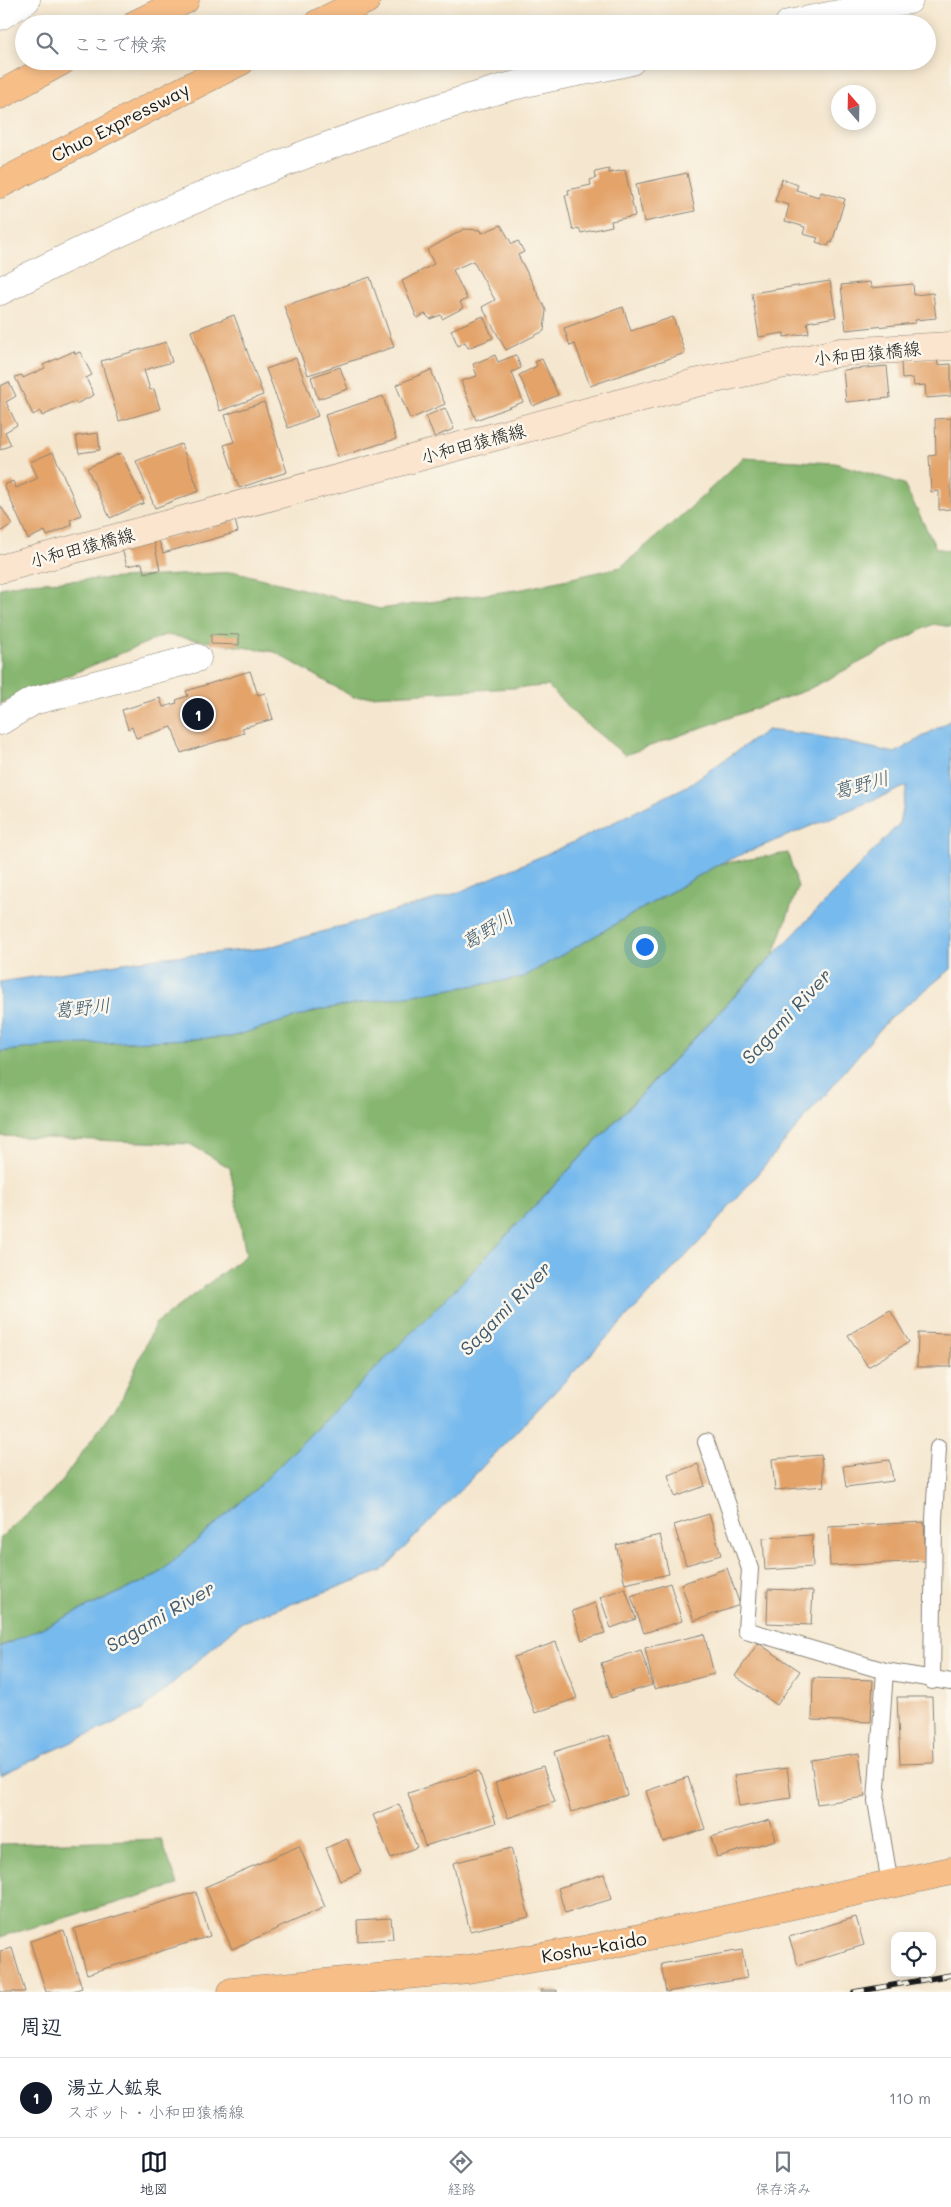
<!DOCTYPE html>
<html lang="ja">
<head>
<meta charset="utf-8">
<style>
  body { margin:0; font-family:Mali,"Klee One",sans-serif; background:#f6f6f7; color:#1f2937 }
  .controls { position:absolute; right:15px; bottom:15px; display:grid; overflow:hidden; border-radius:10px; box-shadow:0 2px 12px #0003 }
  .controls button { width:45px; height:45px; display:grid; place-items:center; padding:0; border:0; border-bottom:1px solid #e0e1e3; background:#fff; color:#1f2937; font:25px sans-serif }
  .compass { position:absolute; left:831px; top:85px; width:45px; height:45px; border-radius:50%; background:#fff; box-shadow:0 2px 12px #0003; rotate:340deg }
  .you { position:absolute; left:644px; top:946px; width:18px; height:18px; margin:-12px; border:4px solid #fff; border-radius:50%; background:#1a73e8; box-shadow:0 0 0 8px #1a73e833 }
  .badge { display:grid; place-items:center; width:32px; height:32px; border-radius:50%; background:#111827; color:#fff; font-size:16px; font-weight:700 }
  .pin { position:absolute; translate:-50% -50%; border:2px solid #fff; box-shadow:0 1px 5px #0006 }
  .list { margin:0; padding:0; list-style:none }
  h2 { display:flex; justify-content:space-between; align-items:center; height:65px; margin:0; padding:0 20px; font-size:21px }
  h2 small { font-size:16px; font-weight:400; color:#747a83 }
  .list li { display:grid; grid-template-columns:32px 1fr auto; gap:15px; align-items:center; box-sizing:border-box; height:80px; padding:0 20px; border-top:1px solid #e0e1e3 }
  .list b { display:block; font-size:19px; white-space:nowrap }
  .list p { margin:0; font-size:16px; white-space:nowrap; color:#747a83 }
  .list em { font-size:16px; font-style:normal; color:#747a83 }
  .icon { flex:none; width:28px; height:28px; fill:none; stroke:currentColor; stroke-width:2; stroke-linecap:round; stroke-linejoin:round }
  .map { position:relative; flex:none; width:951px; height:1992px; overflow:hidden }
  .search { position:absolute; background:#fff; box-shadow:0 2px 12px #0003; left:15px; right:15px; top:15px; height:55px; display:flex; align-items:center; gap:12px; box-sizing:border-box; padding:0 18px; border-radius:28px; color:#747a83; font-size:19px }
  .sheet { height:145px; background:#fff }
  nav { display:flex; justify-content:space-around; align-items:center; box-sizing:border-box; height:70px; border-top:1px solid #e0e1e3; background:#fff; font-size:14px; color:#747a83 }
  nav a { display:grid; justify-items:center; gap:2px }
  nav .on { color:#111827 }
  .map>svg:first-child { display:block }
</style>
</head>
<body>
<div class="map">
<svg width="951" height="1992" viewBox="0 0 951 1992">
  <rect width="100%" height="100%" fill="#fbf7ec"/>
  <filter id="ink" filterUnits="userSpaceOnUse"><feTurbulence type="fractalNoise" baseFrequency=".02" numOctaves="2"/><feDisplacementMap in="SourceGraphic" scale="10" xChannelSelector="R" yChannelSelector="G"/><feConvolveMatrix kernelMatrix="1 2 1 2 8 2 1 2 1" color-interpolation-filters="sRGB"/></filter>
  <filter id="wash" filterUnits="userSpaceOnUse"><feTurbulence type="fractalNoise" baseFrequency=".0096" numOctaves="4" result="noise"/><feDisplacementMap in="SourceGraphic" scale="20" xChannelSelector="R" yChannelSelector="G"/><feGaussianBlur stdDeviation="1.12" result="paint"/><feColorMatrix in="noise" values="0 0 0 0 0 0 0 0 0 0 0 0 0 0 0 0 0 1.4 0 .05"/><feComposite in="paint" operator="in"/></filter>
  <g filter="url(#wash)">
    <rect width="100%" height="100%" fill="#f5e7cf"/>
    <!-- forest -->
    <path fill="#86b670" stroke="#516946" d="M743 458 835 463 904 484 936 548 951 551V627L933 624 807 690 625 755 579 718 548 686 353 697 275 652 165 635 0 704V588L25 583 236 572 380 609 523 589 621 567 689 509Z
      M788 853 798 887 774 954 464 1280 257 1488 156 1576 0 1647V1538L58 1486 122 1398 155 1324 246 1255 230 1168 190 1144 0 1136V1052L46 1046 231 1037 323 1009 522 978 719 864Z
      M161 1839 178 1885 0 1937V1844Z"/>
    <!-- water -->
    <path fill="#77baed" stroke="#4a6b84" d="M951 720V969L888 1020 703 1238 382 1571 242 1622 142 1710 0 1775V1647L156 1576 257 1488 464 1280 899 824 907 786 719 864 522 978 323 1009 231 1037 46 1046 0 1052V982L156 958 266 948 457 893 574 842 687 786 767 730 813 735 895 753Z"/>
    <g id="blocks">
      <!-- building -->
      <path fill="#e3a369" d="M609 169V173L625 170 635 216 611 221 612 226 581 233 579 228 573 230 565 195H569L568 190 591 185 590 180 596 178 595 172Z
        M687 173 695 211 644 222 636 184Z
        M782 179 798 185 796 190 819 197 821 192 845 199 832 243 830 242 828 246 816 242 818 238 803 234 805 227 785 221 789 205 775 201Z
        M501 225 512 244 518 241 524 252 518 255 546 310 544 331 506 350 482 307 495 300 473 261 453 270 467 299 460 302 463 308 442 319 441 315 430 319 425 314 417 318 402 281 434 264 427 250 464 229 481 230 482 233Z
        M370 277 394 347 308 375 284 306Z
        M830 281 836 317 807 322 809 333 784 337V333L759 337 752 293Z
        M870 282 871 288 913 284 914 295 933 293 936 318 915 320V323L846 330 841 285Z
        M623 307 631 331 673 317 685 353 590 386 575 344 570 346 564 328Z
        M234 315 263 395 220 411 191 331Z
        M483 316 493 338 468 348 465 342 458 346 451 330Z
        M166 342 172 362 144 370 150 390 154 389 160 409 119 421 101 361Z
        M74 351 75 354 80 352 92 375 86 378 94 395 76 404 75 401 42 416 40 411 33 415 15 377 22 375 23 378 45 368 43 365Z
        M495 355 498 362 516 355 521 368 512 372 523 402 476 420 461 381 477 376 473 364Z
        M296 358 318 416 288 428 266 369Z
        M937 358 938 365 951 364V396L926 398 925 385 914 386 913 378 902 379 901 361Z
        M542 359 558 395 533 406 519 375 537 366 535 362Z
        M887 366 890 398 846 402 843 370Z
        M340 367 348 389 318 399 311 377Z
        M431 370 445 404 410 419 396 385Z
        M9 382 16 396 6 402 17 425 5 432 11 445 0 450V386Z
        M383 396 396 439 338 457 325 415Z
        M264 402 287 472 239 488 224 445 234 442 225 415Z
        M445 408 454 429 434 437 426 416Z
        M951 418V509L939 510V491L931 492 929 456 936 455 935 419Z
        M98 433 100 450 79 453 76 436Z
        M181 444 199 491 155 508 136 461Z
        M53 452 81 515 70 520 72 525 47 536 45 531 28 539 4 485 13 481 16 488 38 478 30 462Z
        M121 453 144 503 110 518 87 468Z
        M0 505 12 524 0 532Z
        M235 520 238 532 163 553 159 540Z
        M154 542 160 570 144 573 142 563 127 566 122 549Z
        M211 634 239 635V645L211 644Z
        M250 671 258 695 265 693 273 719 242 728 244 733 181 753 172 727 136 738 132 727 128 729 122 710 160 698 163 707 177 703 176 700 188 696 186 691Z
        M890 1310 909 1342 868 1367 848 1335Z
        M918 1333 951 1334V1367H917Z
        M821 1455 824 1486 775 1490 772 1459Z
        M890 1460 893 1481 846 1487 843 1466Z
        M698 1464 705 1486 675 1497 668 1475Z
        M709 1514 721 1555 686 1565 674 1525Z
        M924 1522 926 1561 830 1566 828 1527Z
        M660 1535 669 1574 625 1584 616 1545Z
        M812 1535 813 1567 765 1570 763 1538Z
        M727 1568 740 1605 694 1621 681 1584Z
        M670 1583 682 1621 644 1633 631 1596Z
        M625 1588 636 1619 611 1628 600 1597Z
        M768 1589 813 1591 811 1625 767 1623Z
        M595 1603 605 1633 582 1640 572 1611Z
        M704 1634 714 1674 654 1689 645 1648Z
        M556 1642 577 1698 535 1713 514 1657Z
        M758 1643 800 1671 777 1705 735 1676Z
        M641 1650 652 1685 611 1698 601 1663Z
        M813 1678 873 1680 871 1722 812 1720Z
        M897 1697H932L934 1763 900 1764Z
        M609 1735 627 1795 571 1812 553 1753Z
        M859 1753 865 1797 817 1804 811 1760Z
        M543 1767 555 1802 508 1818 495 1783Z
        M787 1768 791 1798 739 1806 734 1775Z
        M479 1771 496 1823 425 1846 408 1793Z
        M688 1777 705 1829 663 1842 646 1791Z
        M399 1804 417 1847 391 1858 373 1815Z
        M770 1820 776 1840 717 1857 711 1837Z
        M347 1839 361 1872 340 1881 326 1848Z
        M299 1846 325 1907 232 1949 205 1887Z
        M511 1848 529 1917 470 1931 453 1863Z
        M604 1874 612 1899 565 1913 558 1888Z
        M196 1892 210 1936 87 1974 74 1929Z
        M856 1917 864 1945 798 1965 789 1937Z
        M391 1918 393 1939 358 1941 357 1920Z
        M64 1930 82 1988 70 1992H46L30 1941Z
        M12 1948 25 1992H0V1951Z
        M742 1950 747 1978 666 1992 661 1964Z
        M541 1990H557V1992H541Z"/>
    </g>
  </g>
  <g filter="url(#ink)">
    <use href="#blocks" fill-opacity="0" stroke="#888276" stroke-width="1"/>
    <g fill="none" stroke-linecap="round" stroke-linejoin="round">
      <defs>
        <path id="service" d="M706 1442 750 1569 746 1630 885 1671 951 1682
          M885 1671 876 1801 890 1884
          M932 1681 934 1519 938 1448"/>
        <path id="minor" d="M0 16 26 0
          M789 24 909 0
          M0 291C156 211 318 143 487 93 533 79 583 72 631 61
          M0 721 33 701 197 658"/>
        <path id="secondary" d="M0 569 695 383 841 352 951 346"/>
        <path id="trunk" d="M232 1992 468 1969 589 1949 951 1871"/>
        <path id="motorway" d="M136 24 185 0
          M317 24 366 0
          M0 95 62 61
          M0 184 241 61"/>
      </defs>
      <!-- service casing -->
      <use href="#service" stroke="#888276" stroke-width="18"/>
      <!-- minor casing -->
      <use href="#minor" stroke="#888276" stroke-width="29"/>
      <!-- secondary casing -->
      <use href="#secondary" stroke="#888276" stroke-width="29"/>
      <!-- trunk casing -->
      <use href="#trunk" stroke="#888276" stroke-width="29"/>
      <!-- motorway casing -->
      <use href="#motorway" stroke="#888276" stroke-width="29"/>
      <!-- service -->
      <use href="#service" stroke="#fff" stroke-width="16"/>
      <!-- minor -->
      <use href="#minor" stroke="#fff" stroke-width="28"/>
      <!-- secondary -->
      <use href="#secondary" stroke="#fce5cf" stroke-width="28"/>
      <!-- trunk -->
      <use href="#trunk" stroke="#f7be88" stroke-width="28"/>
      <!-- motorway -->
      <use href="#motorway" stroke="#f7be88" stroke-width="28"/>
      <defs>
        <path id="rail" d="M854 1992 951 1975"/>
      </defs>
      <!-- rail casing -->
      <use href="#rail" stroke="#1c1c1c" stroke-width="5.5"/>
      <!-- rail -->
      <use href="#rail" stroke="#fbf7ec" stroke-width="4" stroke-dasharray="11" stroke-linecap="butt"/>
    </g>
  </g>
  <g text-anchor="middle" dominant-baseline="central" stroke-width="5" stroke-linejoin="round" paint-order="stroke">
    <!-- street labels -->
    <g font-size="18" fill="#1c1c1c" stroke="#fbf7ec">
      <text transform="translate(120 122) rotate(-27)">Chuo Expressway</text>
      <text transform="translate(867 353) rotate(-6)">小和田猿橋線</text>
      <text transform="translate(473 443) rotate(-15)">小和田猿橋線</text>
      <text transform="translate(82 547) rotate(-15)">小和田猿橋線</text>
      <text transform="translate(594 1947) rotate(-10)">Koshu-kaido</text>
    </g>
    <!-- water labels -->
    <g font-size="19" font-style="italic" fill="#405b70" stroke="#fbf7ec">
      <text transform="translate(861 784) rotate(-15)">葛野川</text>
      <text transform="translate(487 929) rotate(-31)">葛野川</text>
      <text transform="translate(82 1007) rotate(-6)">葛野川</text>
      <text transform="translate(786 1016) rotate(-47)">Sagami River</text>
      <text transform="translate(505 1308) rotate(-46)">Sagami River</text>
      <text transform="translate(160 1616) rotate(-30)">Sagami River</text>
    </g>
  </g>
</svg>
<div class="controls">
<button><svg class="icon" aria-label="locate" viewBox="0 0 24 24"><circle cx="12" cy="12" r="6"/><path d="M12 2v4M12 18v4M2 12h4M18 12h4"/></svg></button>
</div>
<svg class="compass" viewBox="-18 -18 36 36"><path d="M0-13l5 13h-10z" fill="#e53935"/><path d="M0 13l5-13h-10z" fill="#747a83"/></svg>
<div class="you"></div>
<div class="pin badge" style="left:198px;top:714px">1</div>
<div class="search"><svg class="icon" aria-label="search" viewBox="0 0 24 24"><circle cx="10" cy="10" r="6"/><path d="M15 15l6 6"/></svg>ここで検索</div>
</div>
<section class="sheet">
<h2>周辺<small></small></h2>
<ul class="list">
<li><span class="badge">1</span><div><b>湯立人鉱泉</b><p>スポット · 小和田猿橋線</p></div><em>110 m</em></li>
</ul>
</section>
<nav>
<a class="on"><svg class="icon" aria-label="map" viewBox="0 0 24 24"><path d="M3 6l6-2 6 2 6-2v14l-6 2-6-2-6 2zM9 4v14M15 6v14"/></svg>地図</a>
<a><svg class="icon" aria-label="directions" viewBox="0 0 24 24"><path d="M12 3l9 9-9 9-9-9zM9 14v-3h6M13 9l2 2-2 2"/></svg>経路</a>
<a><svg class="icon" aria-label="saved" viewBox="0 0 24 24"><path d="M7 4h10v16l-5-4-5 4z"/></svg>保存済み</a>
</nav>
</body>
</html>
